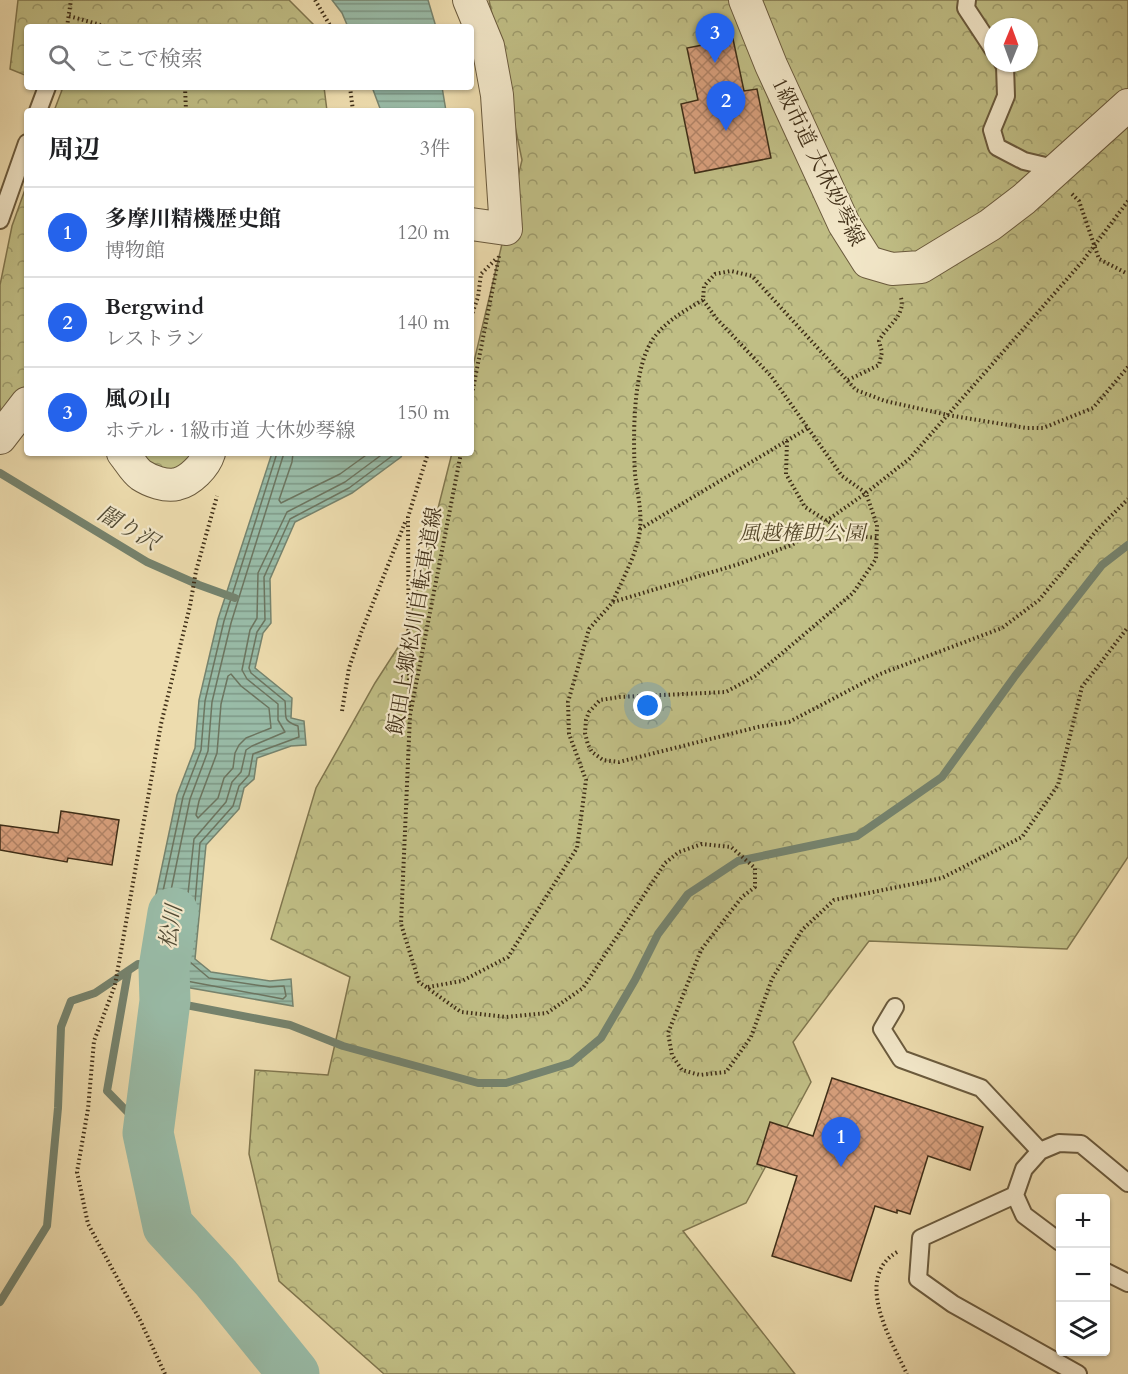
<!DOCTYPE html>
<html lang="ja">
<head>
<meta charset="utf-8">
<style>
  body { margin:0; font-family:Cardo,"Noto Serif JP",serif; background:#f2f2f2; color:#202124 }
  .controls { position:absolute; right:18px; bottom:18px; display:grid; overflow:hidden; border-radius:6px; box-shadow:0 2px 4px #0004 }
  .controls button { width:54px; height:54px; display:grid; place-items:center; padding:0; border:0; border-bottom:2px solid #e0e0e0; background:#fff; color:#202124; font:30px sans-serif }
  .compass { position:absolute; left:984px; top:18px; width:54px; height:54px; border-radius:50%; background:#fff; box-shadow:0 2px 4px #0004; rotate:1deg }
  .you { position:absolute; left:648px; top:706px; width:21px; height:21px; margin:-15px; border:4px solid #fff; border-radius:50%; background:#1a73e8; box-shadow:0 0 0 9px #1a73e833 }
  .badge { display:grid; place-items:center; width:39px; height:39px; border-radius:50%; background:#2563eb; color:#fff; font-size:20px; font-weight:700 }
  .pin { position:absolute; translate:-50% -50px; filter:drop-shadow(0 2px 3px #0008) }
  .pin::after { content:''; position:absolute; top:32px; width:21px; height:18px; background:inherit; clip-path:polygon(0 0,100% 0,50% 100%) }
  .list { margin:0; padding:0; list-style:none }
  h2 { display:flex; justify-content:space-between; align-items:center; height:78px; margin:0; padding:0 24px; font-size:26px }
  h2 small { font-size:20px; font-weight:400; color:#757577 }
  .list li { display:grid; grid-template-columns:39px 1fr auto; gap:18px; align-items:center; box-sizing:border-box; height:90px; padding:0 24px; border-top:2px solid #e0e0e0 }
  .list b { display:block; font-size:22px; white-space:nowrap }
  .list p { margin:0; font-size:20px; white-space:nowrap; color:#757577 }
  .list em { font-size:20px; font-style:normal; color:#757577 }
  .icon { flex:none; width:33px; height:33px; fill:none; stroke:currentColor; stroke-width:2; stroke-linecap:round; stroke-linejoin:round }
  .map { position:relative; flex:none; width:1128px; height:1374px; overflow:hidden }
  .search { position:absolute; background:#fff; box-shadow:0 2px 4px #0004; left:24px; top:24px; width:450px; height:66px; display:flex; align-items:center; gap:15px; box-sizing:border-box; padding:0 21px; border-radius:6px; color:#757577; font-size:22px }
  .panel { position:absolute; background:#fff; box-shadow:0 2px 4px #0004; left:24px; top:108px; width:450px; height:348px; border-radius:6px }
  .map>svg:first-child { display:block }
</style>
</head>
<body>
<div class="map">
<svg width="1128" height="1374" viewBox="0 0 1128 1374">
  <defs>
    <pattern id="forest-crowns" width="20" height="18" patternUnits="userSpaceOnUse" patternTransform="scale(1.5)"><rect width="20" height="18" fill="#c0be85"/><path d="M2 6a3 3 0 1 1 6 0M12 15a3 3 0 1 1 6 0" fill="none" stroke="#9d9b6c"/></pattern>
    <pattern id="water-rules" width="6" height="5" patternUnits="userSpaceOnUse" patternTransform="scale(1.5)"><rect width="6" height="5" fill="#99bca8"/><path d="M0 2.5h6" fill="none" stroke="#7e9988"/></pattern>
    <pattern id="building-cross-hatch" width="8" height="8" patternUnits="userSpaceOnUse" patternTransform="scale(1.5)"><rect width="8" height="8" fill="#d69e7b"/><path d="M0 0l8 8M0 8l8-8" fill="none" stroke="#af8164"/></pattern>
  </defs>
  <rect width="100%" height="100%" fill="#eddcae"/>
  <filter id="stains"><feTurbulence type="fractalNoise" baseFrequency=".00333" numOctaves="4"/><feColorMatrix values="0 0 0 0 .2 0 0 0 0 .09 0 0 0 0 .02 0 0 0 .5 -.17"/></filter>
  <radialGradient id="worn" r=".72"><stop offset=".6" stop-color="#630" stop-opacity="0"/><stop offset="1" stop-color="#630" stop-opacity=".3"/></radialGradient>
  <!-- forest -->
  <path fill="url(#forest-crowns)" stroke="#80764e" stroke-width="1.5" fill-rule="evenodd" d="M18 0H289L316 27H27V76L10 69Z
    M489 0H1128V857L1067 949 869 941 793 1042 811 1082 746 1203 683 1231 795 1374H384L279 1281 249 1154 255 1070 328 1075 350 977 271 939 316 788 375 683 406 635 452 453H471V374L522 160ZM993 27H1029V63H993Z
    M55 87H324L327 111H54L62 90Z
    M27 184V403L3 433 0 404V285L12 226Z
    M123 453H209L176 485Z"/>
  <!-- water -->
  <path fill="url(#water-rules)" stroke="#75836e" stroke-width="1.5" d="M332 0H428L436 27H348L342 13Z
    M372 87H442L446 111H381Z
    M272 453H403L401 457 352 493 295 522 270 579 271 623 263 633 255 668 292 698 291 718 304 721 306 745 291 746 257 758 254 779 244 788 239 809 206 845 195 959 211 972 270 981 291 979 293 1006 151 981 150 923 177 795 195 748 199 700 218 619Z"/>
  <g fill="none" stroke-linecap="round" stroke-linejoin="round">
    <!-- shore -->
    <path stroke="#6c7560" stroke-width="1.5" d="M277 453 224 621 205 701 201 750 183 797 156 924V973L158 976 165 977 283 999 286 996 284 986 270 987 209 978 190 962 200 843 233 806 239 786 249 775 253 754 299 737 298 726C281 720 287 717 285 701L251 673 249 668 257 632 265 620 264 577 290 519 349 488 396 453
      M284 453 231 623 212 702 208 751 190 799 164 924V967L166 970 183 973 185 971 181 957 194 839 226 802 232 782 241 772 246 750 252 746 285 732 278 720V704L247 679 242 670 250 630 257 618 258 573 287 512 345 482 384 453
      M293 453 292 462 279 500 281 503 340 474 369 453
      M231 674 241 686 269 708 271 728 246 738 239 745 235 753 233 768 224 778 218 798 198 818 196 815 199 801 217 753 221 704 228 676Z"/>
    <!-- stream -->
    <path stroke="#75836e" stroke-width="8" d="M0 473 147 562 199 585 235 598
      M128 971 107 1091 148 1133
      M165 1001 290 1025 343 1046 478 1083H506L571 1063 601 1038 635 980 658 934 688 894 738 861 857 836 942 777 1015 676 1102 565 1128 545
      M0 1302 47 1226 58 1108 61 1027 71 1001 95 993 138 964 161 968"/>
    <!-- river -->
    <path stroke="#99bca8" stroke-width="51" d="M173 913 164 968 165 1001 148 1133 168 1226 216 1278 294 1374"/>
  </g>
  <!-- building -->
  <path fill="url(#building-cross-hatch)" stroke="#3f2e17" stroke-width="1.5" d="M733 39 744 91 757 89 771 158 695 173 681 104 698 100 687 48Z
    M61 811 119 820 112 865 68 858 67 862 0 850V825L58 833Z
    M832 1078 983 1127 970 1170 928 1156 910 1214 897 1210V1213L875 1206 851 1281 772 1256 797 1176 757 1164 770 1122 813 1136Z"/>
  <g fill="none" stroke-linecap="round" stroke-linejoin="round">
    <defs>
      <path id="lane" d="M967 0 966 8 993 49
        M1003 63 1005 66 1006 96 992 130 997 147 1024 161 1058 169
        M38 111 47 87
        M0 220 27 143
        M895 1007 882 1029 901 1059 981 1088 1040 1151
        M1015 1195 921 1238 918 1279 953 1304 1078 1374
        M1060 1242 1024 1215 1015 1195 1024 1169 1040 1151 1059 1143 1081 1144 1128 1183
        M1106 1272 1128 1283"/>
      <path id="street" d="M469 0 488 46 497 95 506 229 471 224
        M745 0 771 65 844 224 868 262 892 269 921 267 990 225 1024 199 1128 105
        M0 438 27 403
        M123 453C129 460 134 470 141 475 150 481 166 487 177 484 190 481 205 466 209 453"/>
    </defs>
    <!-- lane casing -->
    <use href="#lane" stroke="#6a5a3d" stroke-width="20"/>
    <!-- street casing -->
    <use href="#street" stroke="#6a5a3d" stroke-width="34"/>
    <!-- path -->
    <path stroke="#3f2e17" stroke-width="4" stroke-dasharray="1.5 3" stroke-linecap="butt" d="M315 0 331 27
      M69 16 108 27
      M67 27 71 0
      M185 87 186 111
      M350 87 353 111
      M1072 194 1079 201 1099 259 1126 273
      M471 317 478 297 481 274 496 259
      M1128 367 1093 408 1043 428H1026L948 415 885 401 856 390 752 276 731 271 715 274 704 286 703 300 716 318 771 376 842 476 866 493 877 525 876 559 853 593 755 676 726 692 620 697 600 700 589 712 586 720 585 733 588 745 592 752 603 760 619 762 758 727 789 722 880 674 1002 628 1039 600 1097 530 1128 499
      M848 380 879 365 882 352 879 341C886 326 906 316 901 298
      M471 399 499 256
      M787 441 786 474 805 507 827 521 858 536 877 538
      M461 453 410 715 401 924 419 982 461 1012 506 1017 547 1013 583 988 665 863 679 852 702 844 731 847 755 868V887L742 897 701 950 668 1033 672 1055 682 1070 700 1075 726 1072 751 1037 772 979 802 930 834 900 942 878 1022 837 1058 785 1082 687 1128 627
      M640 529 808 428
      M613 601C622 580 638 552 640 529 642 511 637 491 635 474 633 438 632 363 656 335 669 319 686 310 703 300
      M409 707 408 517 428 453
      M342 711 349 668 361 633 406 520
      M428 987 462 981 508 957 577 848 586 780 569 734 568 702 589 629 613 602 739 564 792 545 866 493 909 459 1082 262 1128 201
      M897 1252C853 1278 891 1340 907 1374
      M165 1374 140 1320 88 1224 77 1172 88 1109 94 1041 115 985 161 724 190 606 196 571 217 496"/>
    <!-- lane -->
    <use href="#lane" stroke="#f3e8ca" stroke-width="16"/>
    <!-- street -->
    <use href="#street" stroke="#f3e8ca" stroke-width="32"/>
  </g>
  <g text-anchor="middle" dominant-baseline="central" stroke-width="4.5" stroke-linejoin="round" paint-order="stroke">
    <!-- street labels -->
    <g font-size="21" fill="#3f2e17" stroke="#f3e8ca">
      <text transform="translate(818 162) rotate(64)">1級市道 大休妙琴線</text>
      <text transform="translate(415 621) rotate(-80)">飯田上郷松川自転車道線</text>
    </g>
    <!-- park labels -->
    <g font-size="21" font-style="italic" fill="#594b2d" stroke="#f3e8ca">
      <text x="802" y="533">風越権助公園</text>
    </g>
    <!-- water labels -->
    <g font-size="22" font-style="italic" fill="#514a34" stroke="#f3e8ca">
      <text transform="translate(128 528) rotate(30)">闇り沢</text>
      <text transform="translate(171 927) rotate(-81)">松川</text>
    </g>
  </g>
  <rect width="100%" height="100%" filter="url(#stains)"/>
  <rect width="100%" height="100%" fill="url(#worn)"/>
</svg>
<div class="controls">
<button>+</button>
<button>−</button>
<button><svg class="icon" aria-label="layers" viewBox="0 0 24 24"><path d="M12 4l9 5-9 5-9-5zM3 14l9 5 9-5"/></svg></button>
</div>
<svg class="compass" viewBox="-18 -18 36 36"><path d="M0-13l5 13h-10z" fill="#e53935"/><path d="M0 13l5-13h-10z" fill="#757577"/></svg>
<div class="you"></div>
<div class="pin badge" style="left:841px;top:1167px">1</div>
<div class="pin badge" style="left:726px;top:131px">2</div>
<div class="pin badge" style="left:715px;top:63px">3</div>
<div class="search"><svg class="icon" aria-label="search" viewBox="0 0 24 24"><circle cx="10" cy="10" r="6"/><path d="M15 15l6 6"/></svg>ここで検索</div>
<section class="panel">
<h2>周辺<small>3件</small></h2>
<ul class="list">
<li><span class="badge">1</span><div><b>多摩川精機歴史館</b><p>博物館</p></div><em>120 m</em></li>
<li><span class="badge">2</span><div><b>Bergwind</b><p>レストラン</p></div><em>140 m</em></li>
<li><span class="badge">3</span><div><b>風の山</b><p>ホテル · 1級市道 大休妙琴線</p></div><em>150 m</em></li>
</ul>
</section>
</div>
</body>
</html>
